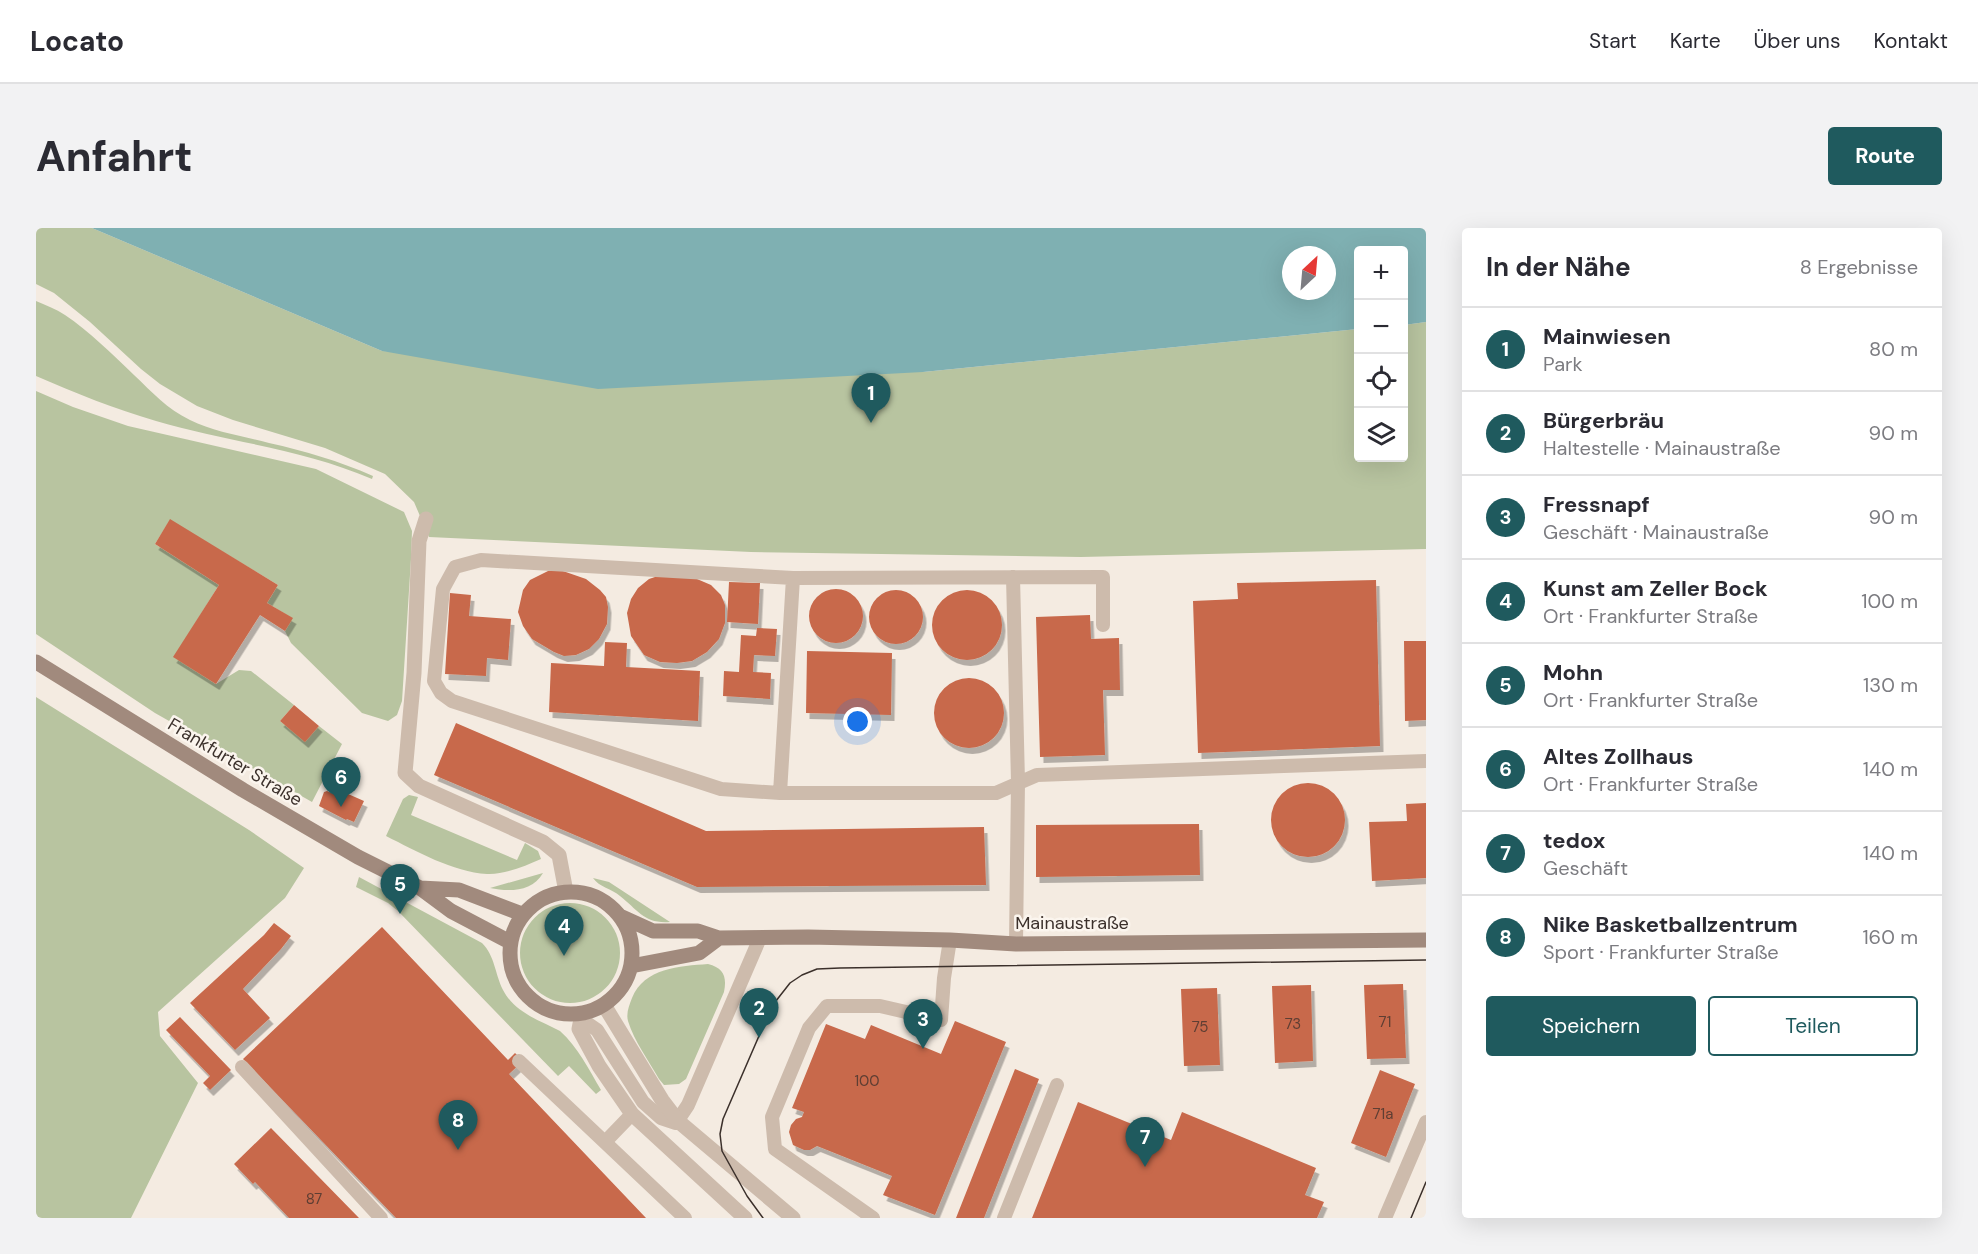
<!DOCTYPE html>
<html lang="de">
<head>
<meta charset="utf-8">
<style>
  body { margin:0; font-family:"DM Sans",sans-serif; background:#f2f2f3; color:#2b2b33 }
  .controls { position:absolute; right:18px; top:18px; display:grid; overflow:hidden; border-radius:6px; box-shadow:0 6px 24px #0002 }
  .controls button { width:54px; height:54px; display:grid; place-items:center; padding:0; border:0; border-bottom:2px solid #e1e1e2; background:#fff; color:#2b2b33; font:30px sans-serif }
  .compass { position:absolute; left:1246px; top:18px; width:54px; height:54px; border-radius:50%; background:#fff; box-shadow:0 6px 24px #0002; rotate:26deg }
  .you { position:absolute; left:822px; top:494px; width:21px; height:21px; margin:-15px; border:4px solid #fff; border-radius:50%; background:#1a73e8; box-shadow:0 0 0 9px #1a73e833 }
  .badge { display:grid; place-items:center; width:39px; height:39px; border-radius:50%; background:#1f5a5e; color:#fff; font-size:20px; font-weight:700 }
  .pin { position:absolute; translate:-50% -50px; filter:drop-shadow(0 2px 3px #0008) }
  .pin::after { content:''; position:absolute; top:32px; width:21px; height:18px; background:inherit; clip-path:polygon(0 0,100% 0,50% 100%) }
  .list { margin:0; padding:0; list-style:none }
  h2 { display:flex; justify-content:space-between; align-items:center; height:78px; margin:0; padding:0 24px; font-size:26px }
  h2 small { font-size:20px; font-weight:400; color:#7c7c81 }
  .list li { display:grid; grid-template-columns:39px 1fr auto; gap:18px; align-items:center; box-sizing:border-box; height:84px; padding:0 24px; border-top:2px solid #e1e1e2 }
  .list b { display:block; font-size:22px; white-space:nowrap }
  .list p { margin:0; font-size:20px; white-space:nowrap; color:#7c7c81 }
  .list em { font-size:20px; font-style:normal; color:#7c7c81 }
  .actions { display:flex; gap:12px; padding:18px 24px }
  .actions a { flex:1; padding:14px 0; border:2px solid #1f5a5e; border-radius:6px; text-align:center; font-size:21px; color:#1f5a5e }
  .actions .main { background:#1f5a5e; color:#fff }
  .icon { flex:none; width:33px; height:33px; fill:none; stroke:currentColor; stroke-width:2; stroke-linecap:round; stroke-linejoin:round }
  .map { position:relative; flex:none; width:1390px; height:990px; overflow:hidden; border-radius:6px }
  header { display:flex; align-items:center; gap:36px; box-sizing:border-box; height:84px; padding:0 30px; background:#fff; border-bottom:2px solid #e1e1e2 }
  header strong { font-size:28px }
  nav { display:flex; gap:33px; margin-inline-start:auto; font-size:21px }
  .intro { display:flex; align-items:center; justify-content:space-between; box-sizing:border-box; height:144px; padding:0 36px }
  h1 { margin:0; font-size:42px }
  .button { padding:15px 27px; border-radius:6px; background:#1f5a5e; color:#fff; font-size:21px; font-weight:700 }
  main { display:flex; gap:36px; padding:0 36px }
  aside { flex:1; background:#fff; border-radius:6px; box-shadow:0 6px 24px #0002 }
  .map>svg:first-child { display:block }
</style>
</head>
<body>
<header>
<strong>Locato</strong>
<nav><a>Start</a><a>Karte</a><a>Über uns</a><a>Kontakt</a></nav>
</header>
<div class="intro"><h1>Anfahrt</h1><a class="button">Route</a></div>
<main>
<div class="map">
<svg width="1390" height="990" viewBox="0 0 1390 990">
  <defs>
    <filter id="shadow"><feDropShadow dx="3.5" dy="6" stdDeviation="0" flood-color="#0004"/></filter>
  </defs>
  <rect width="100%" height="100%" fill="#f4ebe1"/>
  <!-- green -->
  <path fill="#b8c4a0" d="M0 0H56L346 123 887 144 1322 101V230H1368V97L1390 94V321L1045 329 715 324 393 309 378 274 349 246 289 220 197 192 161 178 124 156 105 141 54 94 18 65 0 56Z
    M0 73C9 77 20 81 29 87 53 103 76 126 98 147 116 164 131 181 154 192 178 204 207 208 233 215 269 223 303 233 337 248L336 251C267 221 192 214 120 193 79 181 39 165 0 148Z
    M0 163 37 179 92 198 280 241 368 284 376 303 375 331 366 473 361 487 352 493 326 485 255 415 249 403 256 390 231 375 242 357 134 292 119 316 183 357 138 429 180 456 203 442 215 443 258 477 244 493 269 513 283 498 306 516 276 574 119 485 0 406Z
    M0 469 213 602 268 640 249 670 122 784 124 808 162 855 95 990H0Z
    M373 567 382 569 375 587 481 632 489 615 502 623 505 631C489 638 468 647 451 646 417 644 380 623 350 608L367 571Z
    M507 645C496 664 473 664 454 660Z
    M323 649 446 715C459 728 459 746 467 762 479 785 503 792 524 803 542 819 553 842 565 862L560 866 533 838 522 848 362 683 352 675 320 659Z
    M557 650 573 654 634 694C608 696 602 682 584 668 576 661 563 659 557 650Z
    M484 725a50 50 0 1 1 100 0a50 50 0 1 1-100 0Z
    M672 736C688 740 691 749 688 764L650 851 643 856 628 857 623 851C613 833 598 813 592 793 590 785 593 778 596 770 608 740 644 738 672 736Z"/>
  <!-- water -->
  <path fill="#7fb0b2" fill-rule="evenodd" d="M56 0H1390V94L1368 97V22H1322V101L887 144 562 161 346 123ZM1255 27H1291V63H1255Z"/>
  <!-- building -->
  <path fill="#c8694b" filter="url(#shadow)" d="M134 291 242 357 231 375 257 390 249 403 224 387 180 456 137 429 183 357 119 316Z
    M524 342 550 351 564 362 570 369 572 379 571 396 563 411 553 421 540 427 528 428 518 424 496 411 487 398 482 384 487 362 494 352 512 343Z
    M628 346 661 351 675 357 685 367 689 377V395L683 411 671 424 656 433 641 435 624 434 608 427 595 408 591 385 595 371 602 360 613 351Z
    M1340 352 1344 518 1162 525 1157 373 1202 371 1201 355Z
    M693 354 724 355 722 396 691 394Z
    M773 388a27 27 0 1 1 54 0a27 27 0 1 1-54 0Z
    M896 397a35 35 0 1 1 70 0a35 35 0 1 1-70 0Z
    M833 389a27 27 0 1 1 54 0a27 27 0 1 1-54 0Z
    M414 365 435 367 433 388 475 391 472 432 451 430 450 448 409 446Z
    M1054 387 1055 411 1083 410 1084 462H1067L1069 527 1004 529 1000 389Z
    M721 400 741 401 739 428 718 427 717 444 735 445 734 471 687 468 688 443 703 444 705 407 720 408Z
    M1368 413H1390V492L1369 493Z
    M569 414 591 415 590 439 664 443 662 493 513 484 515 435 568 438Z
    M771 423 856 425 855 487 770 485Z
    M898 485a35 35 0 1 1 70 0a35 35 0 1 1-70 0Z
    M258 477 283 498 269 514 244 493Z
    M420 495 670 603 948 599 950 657 661 659 398 547Z
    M1235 592a37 37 0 1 1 74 0a37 37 0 1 1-74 0Z
    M303 562 328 573 318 594 311 591 310 592 283 578 288 564 291 563 300 567Z
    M1390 575V650L1336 653 1333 594 1371 593 1370 576Z
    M1163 596 1164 647 1000 649V597Z
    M238 695 255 708 245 721 207 761 234 790 199 822 154 775 228 707Z
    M346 699 472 832 479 825 487 833 473 846 610 990H360L207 831Z
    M1367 756 1370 830 1331 831 1328 757Z
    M1275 757 1277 833 1239 835 1236 758Z
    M1181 760 1184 837 1148 838 1145 761Z
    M144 789 195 842 174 862 167 855 174 848 130 802Z
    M919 793 970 814 899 987 847 967 856 948 781 918 774 922H768L757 917 753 904 755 897 760 891 766 889 768 884 756 880 790 796 829 811 835 797 905 826Z
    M979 841 1003 851 948 990H920Z
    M1344 842 1379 856 1350 929 1315 915Z
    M1042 874 1135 912 1146 884 1280 940 1269 967 1288 974 1281 990H996Z
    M235 900 323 990H253L219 954 217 956 198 936Z"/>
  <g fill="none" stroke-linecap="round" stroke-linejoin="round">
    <!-- service -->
    <path stroke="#cdbbac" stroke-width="14" d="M977 349 982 554 980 716
      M1067 397V349L757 350 744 565H960L1001 547 1390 533
      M744 565 685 561 416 473 405 465 398 453 407 361 419 339 445 332 757 350
      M545 791 561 802 607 874 625 890 640 895 652 877 724 710
      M483 833 649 990
      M206 839 345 990
      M569 914 596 886
      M837 990 739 921 736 889 773 800 791 778H844L905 792 908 750 914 712
      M968 990 1021 857
      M1349 990 1390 894"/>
    <!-- minor -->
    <path stroke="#cdbbac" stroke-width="15" d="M390 291 383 313 378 445 369 545 383 558 507 614 523 627 530 664"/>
    <!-- tertiary -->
    <path stroke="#cdbbac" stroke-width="15" d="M568 777 626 872 642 893 757 990
      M543 786 545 791 543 801 563 838 596 886 709 990"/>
    <!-- secondary -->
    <path stroke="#a18a7d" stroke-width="15" d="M0 434 207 562 322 629 384 660 415 683 474 714
      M384 660 423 662 486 686
      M474 725a61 61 0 1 1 122 0a61 61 0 1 1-122 0Z
      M584 688 617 703H662L683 710 772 709 914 712 980 716 1390 712
      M595 738 663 725 683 710"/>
    <!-- tram -->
    <path stroke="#3b302b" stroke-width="1.5" d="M727 990 711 968 686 923 684 906 687 891 736 778 754 755 766 747 781 741 804 740 1390 732
      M1375 990 1390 954"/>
  </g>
  <g text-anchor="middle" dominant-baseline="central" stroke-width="5" stroke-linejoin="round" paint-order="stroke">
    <!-- number labels -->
    <g font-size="15" fill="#5e3e33">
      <text x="1349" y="794">71</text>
      <text x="1257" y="796">73</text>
      <text x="1164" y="799">75</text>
      <text x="831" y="853">100</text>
      <text x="1347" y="886">71a</text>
      <text x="278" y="971">87</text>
    </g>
    <!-- street labels -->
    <g font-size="18" fill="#3b302b" stroke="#fbf5ee">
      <text transform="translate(199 534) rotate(31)">Frankfurter Straße</text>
      <text x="1036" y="695">Mainaustraße</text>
    </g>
  </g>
</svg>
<div class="controls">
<button>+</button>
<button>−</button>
<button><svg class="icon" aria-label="locate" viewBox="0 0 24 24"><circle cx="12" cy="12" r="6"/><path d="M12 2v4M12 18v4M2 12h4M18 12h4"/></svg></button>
<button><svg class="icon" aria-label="layers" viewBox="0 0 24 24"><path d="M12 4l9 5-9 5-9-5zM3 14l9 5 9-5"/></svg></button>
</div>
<svg class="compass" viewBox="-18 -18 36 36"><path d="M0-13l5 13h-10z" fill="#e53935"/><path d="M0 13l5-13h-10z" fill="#7c7c81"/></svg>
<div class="you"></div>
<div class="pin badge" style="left:835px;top:195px">1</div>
<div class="pin badge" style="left:723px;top:810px">2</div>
<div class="pin badge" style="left:887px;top:821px">3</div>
<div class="pin badge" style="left:528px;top:728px">4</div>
<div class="pin badge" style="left:364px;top:686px">5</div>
<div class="pin badge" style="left:305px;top:579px">6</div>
<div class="pin badge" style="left:1109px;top:939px">7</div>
<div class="pin badge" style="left:422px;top:922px">8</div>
</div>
<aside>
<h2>In der Nähe<small>8 Ergebnisse</small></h2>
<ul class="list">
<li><span class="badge">1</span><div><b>Mainwiesen</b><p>Park</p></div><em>80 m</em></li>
<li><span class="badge">2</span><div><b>Bürgerbräu</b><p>Haltestelle · Mainaustraße</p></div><em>90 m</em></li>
<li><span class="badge">3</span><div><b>Fressnapf</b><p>Geschäft · Mainaustraße</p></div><em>90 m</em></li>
<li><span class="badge">4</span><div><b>Kunst am Zeller Bock</b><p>Ort · Frankfurter Straße</p></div><em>100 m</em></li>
<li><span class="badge">5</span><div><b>Mohn</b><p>Ort · Frankfurter Straße</p></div><em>130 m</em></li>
<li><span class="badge">6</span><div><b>Altes Zollhaus</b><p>Ort · Frankfurter Straße</p></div><em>140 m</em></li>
<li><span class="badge">7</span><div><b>tedox</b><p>Geschäft</p></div><em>140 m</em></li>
<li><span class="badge">8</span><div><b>Nike Basketballzentrum</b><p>Sport · Frankfurter Straße</p></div><em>160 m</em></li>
</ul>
<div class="actions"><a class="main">Speichern</a><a>Teilen</a></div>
</aside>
</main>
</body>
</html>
